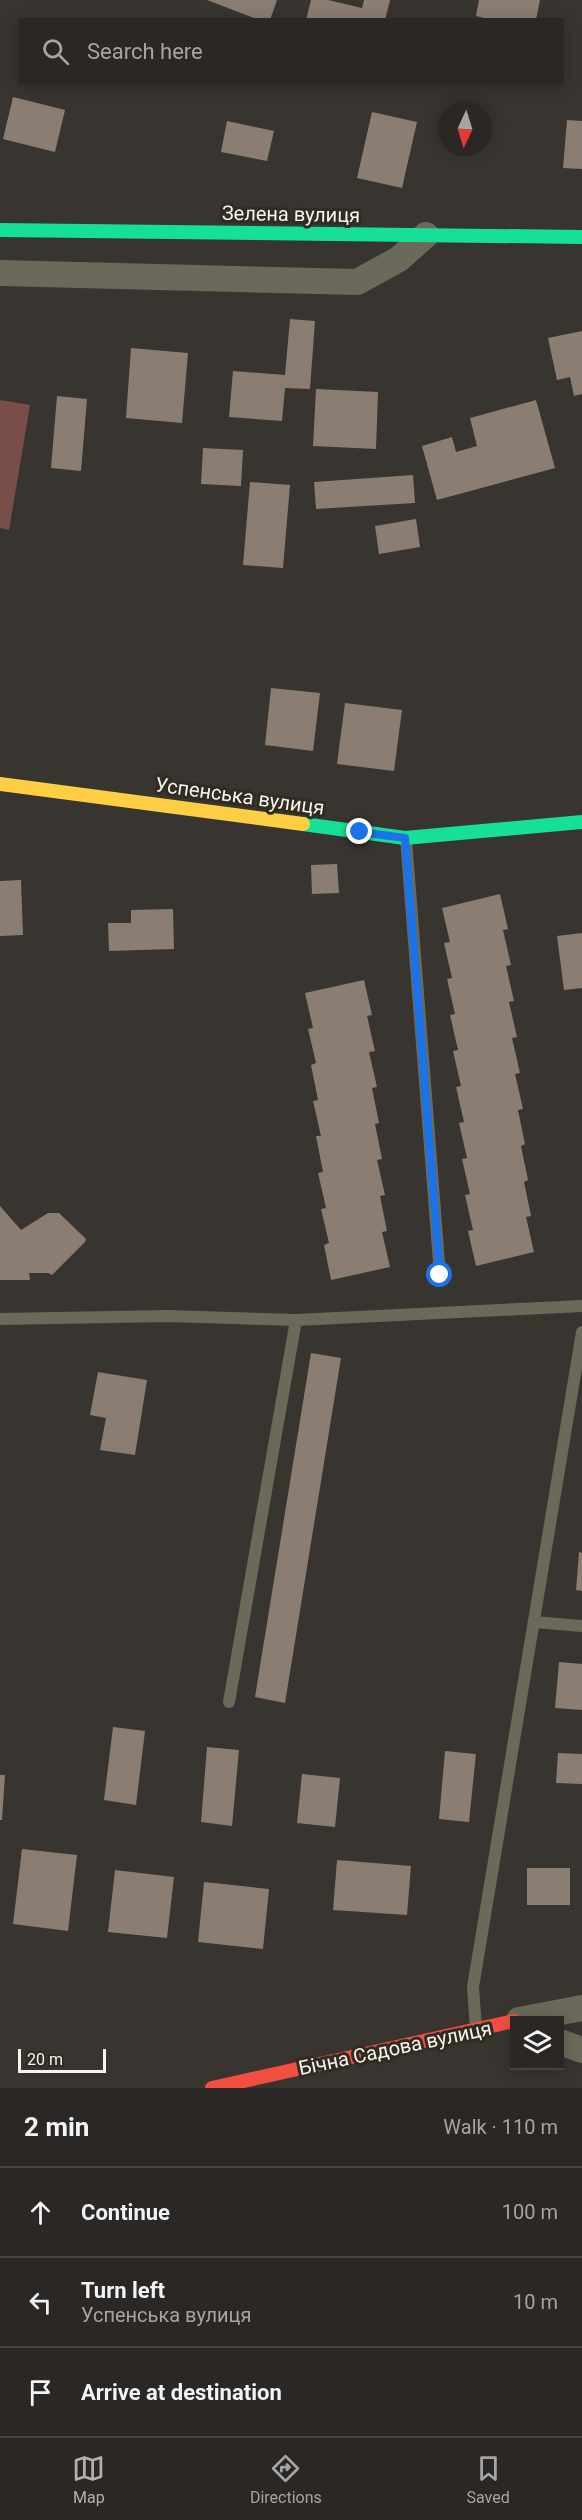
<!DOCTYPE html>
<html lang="en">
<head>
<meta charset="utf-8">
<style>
  body { margin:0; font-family:Roboto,sans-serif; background:#363331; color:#f1f3f6 }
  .controls { position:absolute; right:18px; bottom:18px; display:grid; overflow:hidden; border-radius:0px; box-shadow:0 3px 15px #0003 }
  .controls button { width:54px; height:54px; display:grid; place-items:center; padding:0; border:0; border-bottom:2px solid #464441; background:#2a2724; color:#f1f3f6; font:30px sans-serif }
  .compass { position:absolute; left:438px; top:102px; width:54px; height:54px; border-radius:50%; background:#2a2724; box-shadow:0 3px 15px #0003; rotate:184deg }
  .scale { position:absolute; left:18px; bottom:15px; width:88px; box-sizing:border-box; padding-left:6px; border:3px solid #f7f3ee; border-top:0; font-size:16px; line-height:21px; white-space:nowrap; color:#f7f3ee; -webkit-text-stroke:4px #312b22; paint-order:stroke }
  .stop { position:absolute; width:18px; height:18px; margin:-14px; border:4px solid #1a73e8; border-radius:50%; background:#fff }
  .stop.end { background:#1a73e8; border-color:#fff; box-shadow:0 2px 6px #0008 }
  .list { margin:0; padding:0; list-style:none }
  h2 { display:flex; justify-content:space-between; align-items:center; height:78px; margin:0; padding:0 24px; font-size:26px }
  h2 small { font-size:20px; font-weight:400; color:#a5a5a6 }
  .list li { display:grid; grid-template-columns:39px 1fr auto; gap:18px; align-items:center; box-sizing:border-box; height:90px; padding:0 24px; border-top:2px solid #464441 }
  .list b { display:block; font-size:22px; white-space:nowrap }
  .list p { margin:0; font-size:20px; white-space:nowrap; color:#a5a5a6 }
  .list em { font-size:20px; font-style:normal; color:#a5a5a6 }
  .icon { flex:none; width:33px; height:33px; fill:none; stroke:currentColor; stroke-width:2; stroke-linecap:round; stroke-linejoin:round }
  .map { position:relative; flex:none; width:582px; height:2088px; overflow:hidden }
  .search { position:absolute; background:#2a2724; box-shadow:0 3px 15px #0003; left:18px; right:18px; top:18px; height:66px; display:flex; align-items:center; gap:15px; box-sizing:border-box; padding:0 21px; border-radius:0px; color:#a5a5a6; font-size:22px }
  .sheet { height:348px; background:#2a2724 }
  nav { display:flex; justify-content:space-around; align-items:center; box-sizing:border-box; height:84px; border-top:2px solid #464441; background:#2a2724; font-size:16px; color:#a5a5a6 }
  nav a { display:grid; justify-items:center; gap:3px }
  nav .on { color:#b4b0ac }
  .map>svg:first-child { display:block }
</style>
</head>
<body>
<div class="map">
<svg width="582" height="2088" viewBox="0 0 582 2088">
  <rect width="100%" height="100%" fill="#383430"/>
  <!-- green -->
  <path fill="#794e48" d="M0 400 30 405 9 530 0 528Z"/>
  <!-- building -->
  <path fill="#8c7d73" d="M207 0H277L270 20H259Z
    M311 0H328L362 8 364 0H390L385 20H306Z
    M479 0H540L536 20H492L476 16Z
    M13 97 65 110 55 152 3 139Z
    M372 112 417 122 402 188 357 178Z
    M567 120 582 121V169L563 168Z
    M227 121 274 131 267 161 221 152Z
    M290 319 315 321 310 389 285 388 282 421 229 417 233 371 285 375Z
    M582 331V394L574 396 570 377 557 380 548 338Z
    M131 348 188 353 182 423 126 418Z
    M316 389 378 392 376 449 313 446Z
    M57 396 87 399 81 471 51 468Z
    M536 400 555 468 437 500 422 446 452 437 456 452 477 446 470 418Z
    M203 448 243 450 241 486 201 484Z
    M413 475 415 503 316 509 314 482Z
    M250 482 290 485 283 568 243 565Z
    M416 519 420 547 379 554 375 526Z
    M271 688 320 693 313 751 265 745Z
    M345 703 402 710 394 771 337 764Z
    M337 864 339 893 312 894 311 865Z
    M21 880 23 935 0 936V881Z
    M500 894 508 929 503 930 511 965 506 966 514 1001 509 1002 517 1037 512 1038 520 1073 515 1074 523 1109 518 1110 525 1144 521 1146 528 1180 524 1182 531 1216 526 1217 534 1252 476 1266 468 1231 473 1230 465 1195 470 1194 462 1159 467 1158 459 1123 464 1122 456 1087 461 1086 453 1051 458 1050 450 1015 455 1014 447 979 452 978 444 943 450 942 442 908Z
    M173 909 174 949 109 951 108 923H131V910Z
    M582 933V988L564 990 557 936Z
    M364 980 372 1015 367 1016 375 1051 369 1052 377 1087 372 1088 379 1123 375 1124 382 1159 377 1160 385 1195 380 1196 387 1231 382 1232 390 1267 331 1280 324 1245 329 1243 321 1209 326 1208 318 1173 323 1172 316 1136H321L313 1101 318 1100 311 1065 316 1063 308 1029 313 1028 305 993Z
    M0 1206 21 1230 48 1213H59L86 1239 85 1242 52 1275 48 1273H29L30 1280H0Z
    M311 1353 341 1358 285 1703 255 1697Z
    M98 1372 147 1380 135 1455 100 1450 106 1418 90 1415Z
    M579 1552 582 1553V1591L576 1590Z
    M559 1662 582 1664V1710L555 1708Z
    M113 1727 145 1731 136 1805 104 1800Z
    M207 1747 239 1750 232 1826 201 1822Z
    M445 1751 476 1754 469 1822 439 1819Z
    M558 1753 582 1754V1784L556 1783Z
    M302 1774 340 1778 335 1827 297 1823Z
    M0 1775H5L2 1820H0Z
    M22 1849 77 1855 68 1931 13 1924Z
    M337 1860 411 1866 407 1915 333 1910Z
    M527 1868H570V1905H527Z
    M115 1870 174 1877 167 1938 108 1932Z
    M204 1882 269 1889 263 1949 198 1942Z"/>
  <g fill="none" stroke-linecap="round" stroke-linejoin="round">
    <!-- lane -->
    <path stroke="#6b6959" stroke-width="12" d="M406 839 440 1275
      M0 1319 168 1316 296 1320 582 1306
      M534 1622 582 1626
      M229 1702 296 1320
      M476 2029 473 1987 582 1332"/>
    <!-- street -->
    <path stroke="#6b6959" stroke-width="26" d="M0 273 357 282 399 259 426 235
      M519 2020 582 2008
      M560 2042 582 2050"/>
    <!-- fast -->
    <path stroke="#16e098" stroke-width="14" d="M0 230 582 237
      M303 824 405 838 582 822"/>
    <!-- slow -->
    <path stroke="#ffcf43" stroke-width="14" d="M0 784 303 824"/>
    <!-- jam -->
    <path stroke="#f24e42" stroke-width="14" d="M212 2088 514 2021"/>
  </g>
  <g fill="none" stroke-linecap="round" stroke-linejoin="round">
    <!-- route -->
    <path stroke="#1a73e8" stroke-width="8" d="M360 832 405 838 440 1275"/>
  </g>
  <g text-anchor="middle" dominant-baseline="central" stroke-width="6" stroke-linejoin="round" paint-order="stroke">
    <!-- street labels -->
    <g font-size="20" fill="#f7f3ee" stroke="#312b22">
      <text transform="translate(291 214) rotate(1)">Зелена вулиця</text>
      <text transform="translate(240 796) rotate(8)">Успенська вулиця</text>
      <text transform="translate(395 2048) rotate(-12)">Бічна Садова вулиця</text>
    </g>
  </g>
</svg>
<div class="controls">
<button><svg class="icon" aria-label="layers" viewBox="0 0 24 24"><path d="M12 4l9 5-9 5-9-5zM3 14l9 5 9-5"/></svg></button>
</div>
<svg class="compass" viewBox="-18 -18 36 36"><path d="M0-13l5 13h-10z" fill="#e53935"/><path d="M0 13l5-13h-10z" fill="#a5a5a6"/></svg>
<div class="scale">20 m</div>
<div class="stop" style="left:440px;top:1275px"></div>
<div class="stop end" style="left:360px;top:832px"></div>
<div class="search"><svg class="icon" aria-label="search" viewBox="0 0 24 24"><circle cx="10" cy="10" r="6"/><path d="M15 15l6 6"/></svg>Search here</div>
</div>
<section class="sheet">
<h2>2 min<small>Walk · 110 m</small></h2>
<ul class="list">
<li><svg class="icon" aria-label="ahead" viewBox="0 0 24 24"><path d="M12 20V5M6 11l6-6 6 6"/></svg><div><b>Continue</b></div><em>100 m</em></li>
<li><svg class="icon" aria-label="left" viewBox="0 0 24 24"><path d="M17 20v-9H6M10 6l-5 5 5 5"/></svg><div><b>Turn left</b><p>Успенська вулиця</p></div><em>10 m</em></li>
<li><svg class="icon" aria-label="arrive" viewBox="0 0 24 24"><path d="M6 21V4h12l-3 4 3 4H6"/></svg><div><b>Arrive at destination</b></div></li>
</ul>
</section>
<nav>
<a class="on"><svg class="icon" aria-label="map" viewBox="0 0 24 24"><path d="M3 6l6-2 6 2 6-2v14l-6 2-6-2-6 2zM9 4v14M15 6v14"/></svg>Map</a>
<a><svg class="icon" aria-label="directions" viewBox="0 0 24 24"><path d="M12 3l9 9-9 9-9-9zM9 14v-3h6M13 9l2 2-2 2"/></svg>Directions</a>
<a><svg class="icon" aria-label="saved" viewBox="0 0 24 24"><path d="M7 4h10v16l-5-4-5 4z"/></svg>Saved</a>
</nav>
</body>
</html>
